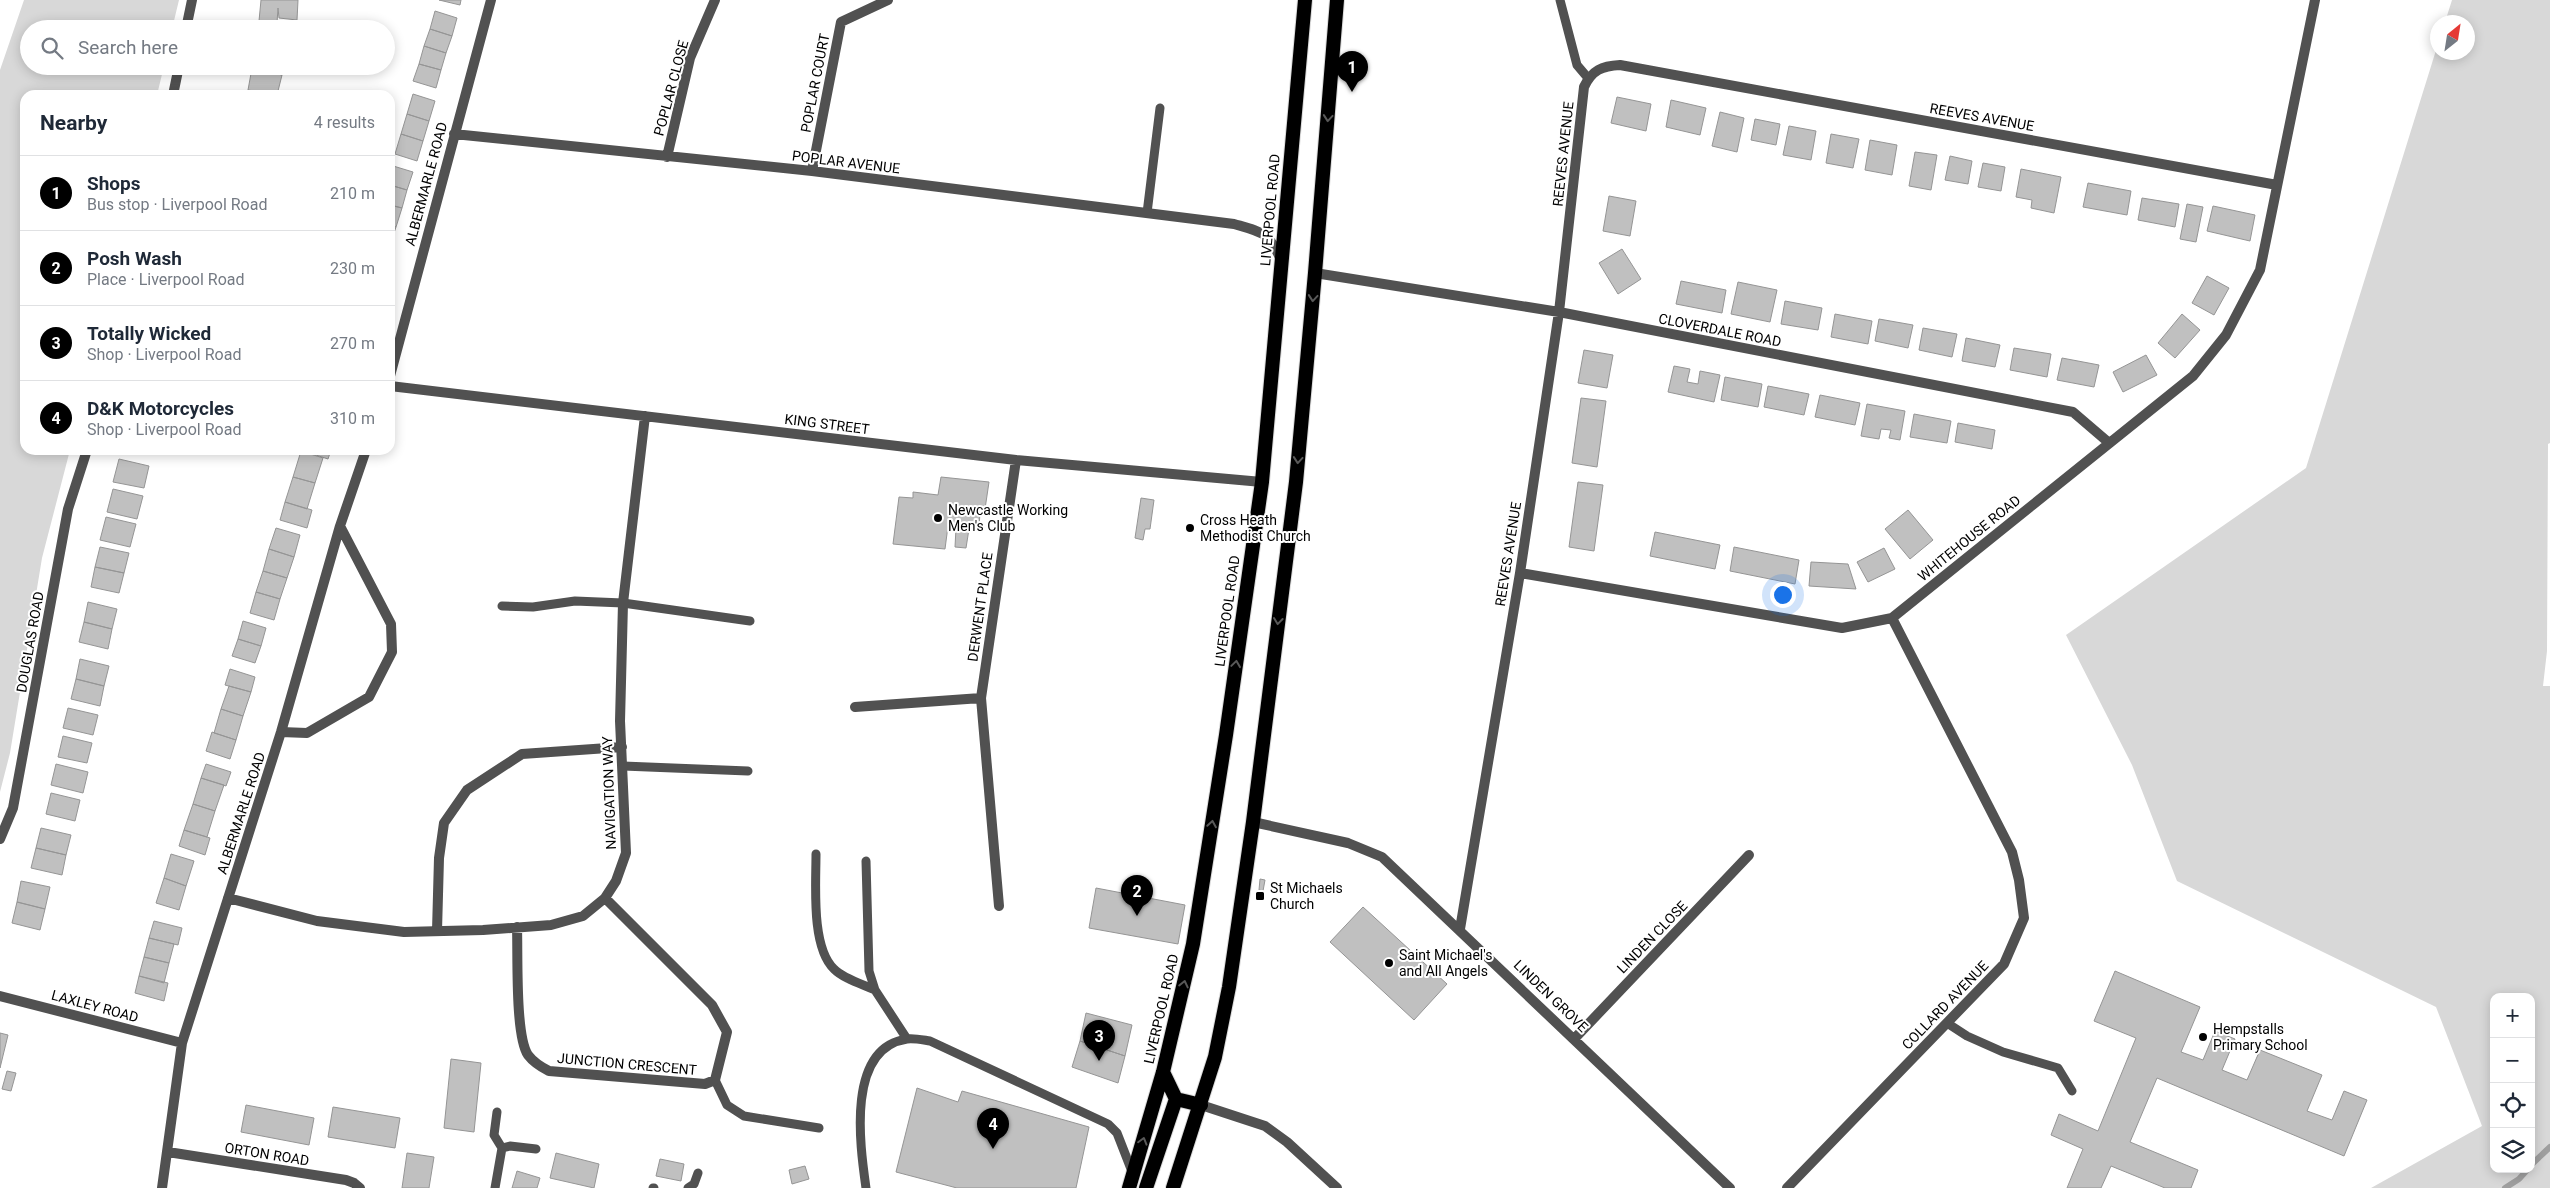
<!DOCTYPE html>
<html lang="en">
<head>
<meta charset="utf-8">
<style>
  body { margin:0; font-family:Roboto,sans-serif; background:#f2f2f3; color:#1f2937 }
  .controls { position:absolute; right:15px; bottom:15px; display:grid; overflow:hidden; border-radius:10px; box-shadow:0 2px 12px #0003 }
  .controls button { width:45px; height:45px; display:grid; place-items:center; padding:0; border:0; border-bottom:1px solid #e0e1e3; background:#fff; color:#1f2937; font:25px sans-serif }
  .compass { position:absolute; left:2430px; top:15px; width:45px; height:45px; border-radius:50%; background:#fff; box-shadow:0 2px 12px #0003; rotate:30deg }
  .you { position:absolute; left:1782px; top:594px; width:18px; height:18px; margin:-12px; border:4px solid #fff; border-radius:50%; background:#1a73e8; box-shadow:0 0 0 8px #1a73e833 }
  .badge { display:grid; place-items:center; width:32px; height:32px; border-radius:50%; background:#000; color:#fff; font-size:16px; font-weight:700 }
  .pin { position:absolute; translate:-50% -41px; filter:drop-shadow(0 1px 2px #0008) }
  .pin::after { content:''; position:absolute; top:26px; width:18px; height:15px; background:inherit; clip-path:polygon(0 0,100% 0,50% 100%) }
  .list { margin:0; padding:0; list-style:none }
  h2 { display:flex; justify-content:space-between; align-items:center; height:65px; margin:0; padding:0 20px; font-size:21px }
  h2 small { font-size:16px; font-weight:400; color:#747a83 }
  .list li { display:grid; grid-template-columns:32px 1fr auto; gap:15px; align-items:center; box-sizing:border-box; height:75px; padding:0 20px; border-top:1px solid #e0e1e3 }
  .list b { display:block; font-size:19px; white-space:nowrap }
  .list p { margin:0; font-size:16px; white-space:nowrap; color:#747a83 }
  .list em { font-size:16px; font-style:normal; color:#747a83 }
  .icon { flex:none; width:28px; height:28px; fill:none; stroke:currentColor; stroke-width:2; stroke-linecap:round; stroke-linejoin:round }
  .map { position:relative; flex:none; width:2550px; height:1188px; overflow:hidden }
  .search { position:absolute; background:#fff; box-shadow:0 2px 12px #0003; left:20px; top:20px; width:375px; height:55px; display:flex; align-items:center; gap:12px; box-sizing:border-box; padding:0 18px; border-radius:28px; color:#747a83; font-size:19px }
  .panel { position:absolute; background:#fff; box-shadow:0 2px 12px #0003; left:20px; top:90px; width:375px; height:365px; border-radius:15px }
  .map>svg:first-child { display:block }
</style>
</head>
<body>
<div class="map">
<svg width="2550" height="1188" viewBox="0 0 2550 1188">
  <rect width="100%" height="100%" fill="#fff"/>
  <!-- green -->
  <path fill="#d8d8d8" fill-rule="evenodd" d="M24 0H179L172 29H29V66H164L157 95H25V450H70L42 558 10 753 0 792V70Z
    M2452 0H2550V443L2548 444 2547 651 2543 686H2550V1188H2371L2482 1126 2436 1007 2177 881 2132 765 2066 635 2306 468 2437 47 2438 52H2468V22H2445ZM2494 997H2531V1169H2494Z"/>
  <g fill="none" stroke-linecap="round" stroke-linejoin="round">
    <!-- stream -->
    <path stroke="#9f9f9f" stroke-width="6" d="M2531 1165 2550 1147
      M2505 1188 2519 1179 2528 1169"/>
  </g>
  <!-- building -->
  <path fill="#c0c0c0" stroke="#959595" d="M261 0H298L297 20 279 18 278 8 277 23 259 21Z
    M439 0H461L460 5Z
    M435 11 457 18 452 36 430 29Z
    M430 29 452 36 446 53 424 46Z
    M424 46 446 53 441 70 419 64Z
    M419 64 441 70 436 88 413 81Z
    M253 66H284L282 75 252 68Z
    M252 68 282 75 277 95 248 90Z
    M413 94 435 101 429 121 407 114Z
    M1617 97 1651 104 1646 131 1611 123Z
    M1671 100 1706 108 1700 135 1666 127Z
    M1720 112 1744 118 1737 152 1712 146Z
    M407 114 429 121 423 141 401 134Z
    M1755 119 1780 124 1776 145 1751 140Z
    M1789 126 1816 131 1811 160 1783 155Z
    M401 134 423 141 417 161 395 154Z
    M1831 134 1859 139 1853 168 1826 163Z
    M1870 140 1897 145 1892 175 1865 170Z
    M1915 152 1937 155 1931 190 1909 186Z
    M1950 156 1972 161 1968 184 1945 180Z
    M1983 163 2005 167 2001 191 1978 187Z
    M390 165 413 172 407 190 390 185Z
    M2021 169 2061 177 2054 213 2031 208 2032 200 2016 197Z
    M2088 183 2131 191 2127 215 2083 207Z
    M390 185 407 190 402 208 390 205Z
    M1609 196 1636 201 1630 236 1603 231Z
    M2142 198 2179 204 2175 227 2138 220Z
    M2187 204 2203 207 2196 242 2180 239Z
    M390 205 402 208 396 227 390 225Z
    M2213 206 2255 215 2250 241 2207 231Z
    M390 225 396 227 390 245Z
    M1622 249 1641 279 1618 294 1599 263Z
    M2207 276 2229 288 2214 315 2192 303Z
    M1681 281 1726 290 1722 313 1676 304Z
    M1738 282 1777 290 1770 322 1731 314Z
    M1785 301 1822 308 1818 330 1781 324Z
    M1835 314 1872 321 1868 344 1831 337Z
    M2182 314 2200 330 2175 358 2158 343Z
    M1879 319 1913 325 1908 348 1875 341Z
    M1923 328 1957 334 1952 357 1919 350Z
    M1966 338 2000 345 1995 367 1962 361Z
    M2014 348 2051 354 2047 377 2010 370Z
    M1584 350 1613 355 1607 388 1578 383Z
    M2146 355 2157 375 2123 392 2113 372Z
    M2062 358 2099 365 2094 387 2057 380Z
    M1674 366 1690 369 1687 382 1698 384 1700 371 1720 375 1714 402 1668 392Z
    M1725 377 1762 384 1758 407 1721 400Z
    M1768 386 1809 394 1804 415 1764 407Z
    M1820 395 1860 403 1855 425 1815 417Z
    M1581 398 1606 401 1597 467 1572 463Z
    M1867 404 1905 411 1900 440 1889 438 1891 430 1881 429 1879 439 1861 436Z
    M1914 414 1951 421 1947 443 1910 437Z
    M1958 423 1995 430 1992 449 1955 442Z
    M301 450H331L328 459Z
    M301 451 323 458 315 483 293 477Z
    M119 459 149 466 144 488 113 482Z
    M293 477 315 483 307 509 285 502Z
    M941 477 989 482 985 509 980 510 979 531 969 529 966 548 955 547 956 528 948 526 945 549 893 544 899 497 913 498V492L938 495Z
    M1578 482 1603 485 1594 551 1569 547Z
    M113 489 143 496 137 519 107 512Z
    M1141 498 1154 500 1150 529H1145L1143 540 1135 538Z
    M285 502 312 510 307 528 280 520Z
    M1908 510 1933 540 1910 559 1885 529Z
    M106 517 136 524 130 547 100 540Z
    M276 528 300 535 294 557 269 549Z
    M1655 532 1720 545 1715 569 1650 556Z
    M100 547 129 553 124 573 95 567Z
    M1734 547 1799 560 1795 584 1730 571Z
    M1884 548 1895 569 1868 582 1857 562Z
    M269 549 294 557 287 578 263 571Z
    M1811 562 1848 564 1856 589 1809 586Z
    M95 567 124 573 119 593 91 587Z
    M263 571 287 578 280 599 256 592Z
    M256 592 280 599 274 620 250 613Z
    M88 602 117 609 112 629 84 622Z
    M243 621 266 628 261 646 238 639Z
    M84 622 112 629 108 649 79 642Z
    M238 639 261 646 255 663 232 656Z
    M80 659 109 666 104 686 76 679Z
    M230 669 255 677 251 692 225 685Z
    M76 679 104 686 100 706 71 699Z
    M229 686 251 692 243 716 221 709Z
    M68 708 98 715 93 735 63 728Z
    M221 709 243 716 236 740 214 733Z
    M212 732 236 740 230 759 206 751Z
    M63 736 92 743 87 763 58 757Z
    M56 764 88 772 83 793 51 785Z
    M206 764 231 772 226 786 201 778Z
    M201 778 224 785 215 811 193 804Z
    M51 793 80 800 75 821 46 814Z
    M193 804 215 811 207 837 184 830Z
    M41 828 71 835 66 855 36 848Z
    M184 830 210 838 205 855 179 846Z
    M36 848 66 855 62 875 31 868Z
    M171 854 194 861 186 886 164 878Z
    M164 878 186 886 179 910 156 903Z
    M1260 879 1265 880 1263 891 1259 890Z
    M21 881 50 887 45 909 17 902Z
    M1096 888 1185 905 1178 944 1089 928Z
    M17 902 45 909 40 930 12 923Z
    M1363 907 1447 984 1414 1020 1330 942Z
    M154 921 182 928 178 945 149 938Z
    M149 938 174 944 169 963 144 957Z
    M144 957 169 963 164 983 139 976Z
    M2115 971 2200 1007 2181 1052 2203 1060 2215 1031 2235 1039 2222 1070 2247 1080 2260 1050 2322 1075 2307 1111 2332 1120 2344 1091 2367 1100 2344 1156 2157 1078 2130 1142 2198 1170 2191 1188H2165L2111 1166 2101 1188H2067L2083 1149 2051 1135 2059 1114 2098 1131 2136 1038 2094 1021Z
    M139 976 168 983 164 1001 135 993Z
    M1086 1013 1132 1025 1125 1056 1080 1041Z
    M0 1033 8 1035 0 1068Z
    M1080 1041 1125 1056 1118 1083 1072 1067Z
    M451 1059 481 1063 474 1132 444 1128Z
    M7 1071 16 1073 11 1091 2 1089Z
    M917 1088 958 1102 962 1091 1089 1127 1076 1188H957L896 1172Z
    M246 1105 314 1118 309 1145 241 1132Z
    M333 1107 400 1118 395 1148 328 1137Z
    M407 1153 434 1157 429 1188H402Z
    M556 1153 599 1164 594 1188 550 1178Z
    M660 1159 684 1164 681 1181 656 1176Z
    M805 1166 809 1179 792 1184 789 1170Z
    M517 1171 540 1178 537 1188H512Z"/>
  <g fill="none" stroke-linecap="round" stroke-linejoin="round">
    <defs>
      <path id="trunk" d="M1176 1099 1201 1105
        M1129 1188 1163 1072 1193 944 1226 735 1262 482 1305 0
        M1146 1188 1176 1099 1163 1072
        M1173 1188 1215 1057 1229 987 1253 822 1296 482 1315 273 1337 0"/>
    </defs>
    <!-- trunk casing -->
    <use href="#trunk" stroke="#dbdbdb" stroke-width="16"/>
    <!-- service -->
    <path stroke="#515151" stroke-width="9" d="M1560 0 1577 65 1588 78
      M1147 213 1160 108
      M502 606 533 607 575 601 623 603 750 621
      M623 766 748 771
      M816 854C816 885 811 947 834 969 844 979 862 984 875 990
      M866 861 869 971 875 990 907 1039
      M1947 1023 1967 1036 2003 1052 2058 1068 2072 1091
      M715 1080 727 1105 744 1116 819 1128
      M502 1148 510 1146 536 1149
      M495 1188 502 1148 494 1135 497 1112
      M653 1188H654
      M688 1188 694 1184 698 1173
      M866 1188C860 1145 846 1048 907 1039 914 1038 923 1040 930 1041L1108 1124 1117 1133 1133 1174"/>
    <!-- minor -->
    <path stroke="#515151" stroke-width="10" d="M186 29 192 0
      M173 95 179 66
      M454 134 812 171 1234 224C1262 232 1269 232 1281 260
      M667 157 690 58 715 0
      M812 171 841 22 888 0
      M1315 273 1559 312 2073 412 2108 442
      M390 376 491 0
      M390 386 1016 460 1262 482
      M1520 573 1842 628 1892 618 2193 376 2226 335 2260 270 2315 0
      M855 707 981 698
      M281 732 307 733 369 697 392 652 391 624 340 526
      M1253 822 1348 843 1382 857 1730 1188
      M0 839 13 808 68 509 87 450
      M228 898 317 921 404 932 483 930 551 925 583 916 605 898 616 881 626 853 620 721 623 603 645 416
      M999 906 981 698 1016 460
      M517 927C518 954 515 1036 528 1055 534 1063 541 1067 549 1071L705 1084 715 1080 727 1032 712 1005 605 898
      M1460 929 1520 573 1559 312 1584 87C1592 70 1602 66 1620 65L2277 185
      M437 931 439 858 444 823 467 790 522 754 622 747
      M0 996 182 1043
      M1575 1038 1749 855
      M168 1152 346 1180 354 1183 360 1188
      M162 1188 182 1043 281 732 340 526 366 450
      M1787 1188 2004 964 2024 918 2019 880 2012 852 1892 618"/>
    <!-- tertiary -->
    <path stroke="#515151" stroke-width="10" d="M1201 1105 1265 1126 1287 1142 1337 1188"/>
    <!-- trunk -->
    <use href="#trunk" stroke="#000" stroke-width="14"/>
  </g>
  <!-- one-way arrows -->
  <defs><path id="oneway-chevron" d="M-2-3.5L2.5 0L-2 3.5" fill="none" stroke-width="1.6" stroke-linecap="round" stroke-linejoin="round" transform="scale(1.25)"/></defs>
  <g stroke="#595959">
    <use href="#oneway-chevron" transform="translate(1328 118) rotate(95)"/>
    <use href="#oneway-chevron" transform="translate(1313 298) rotate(95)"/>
    <use href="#oneway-chevron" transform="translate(1298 460) rotate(95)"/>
    <use href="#oneway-chevron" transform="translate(1278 621) rotate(97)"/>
    <use href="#oneway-chevron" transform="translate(1236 664) rotate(-82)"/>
    <use href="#oneway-chevron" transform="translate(1212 824) rotate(-81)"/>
    <use href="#oneway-chevron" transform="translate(1184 984) rotate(-77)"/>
    <use href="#oneway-chevron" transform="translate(1143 1141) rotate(-74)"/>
  </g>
  <!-- markers -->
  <g fill="#000" stroke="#fff" stroke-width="2">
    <circle cx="938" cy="518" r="5"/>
    <circle cx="1190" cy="528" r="5"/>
    <rect x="1255" y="891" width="10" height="10" rx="2.5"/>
    <circle cx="1389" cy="963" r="5"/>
    <circle cx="2203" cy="1037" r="5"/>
  </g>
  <g text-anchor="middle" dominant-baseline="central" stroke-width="4" stroke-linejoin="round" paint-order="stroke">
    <!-- street labels -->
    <g font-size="14" fill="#000" stroke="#fff">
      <text transform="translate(815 83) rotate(-79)">POPLAR COURT</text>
      <text transform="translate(671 88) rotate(-75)">POPLAR CLOSE</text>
      <text transform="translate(1982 117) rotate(10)">REEVES AVENUE</text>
      <text transform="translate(1563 154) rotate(-84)">REEVES AVENUE</text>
      <text transform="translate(846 162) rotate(7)">POPLAR AVENUE</text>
      <text transform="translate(426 184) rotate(-75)">ALBERMARLE ROAD</text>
      <text transform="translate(1270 210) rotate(-85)">LIVERPOOL ROAD</text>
      <text transform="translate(1720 330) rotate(11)">CLOVERDALE ROAD</text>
      <text transform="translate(827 424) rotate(7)">KING STREET</text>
      <text transform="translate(1969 538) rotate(-39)">WHITEHOUSE ROAD</text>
      <text transform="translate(1508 554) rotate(-81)">REEVES AVENUE</text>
      <text transform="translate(980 607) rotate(-82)">DERWENT PLACE</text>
      <text transform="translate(1227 611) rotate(-82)">LIVERPOOL ROAD</text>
      <text transform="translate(30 642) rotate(-80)">DOUGLAS ROAD</text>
      <text transform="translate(609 793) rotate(-92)">NAVIGATION WAY</text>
      <text transform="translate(241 813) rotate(-72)">ALBERMARLE ROAD</text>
      <text transform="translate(1652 937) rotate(-46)">LINDEN CLOSE</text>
      <text transform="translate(1551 996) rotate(44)">LINDEN GROVE</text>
      <text transform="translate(1945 1005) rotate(-46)">COLLARD AVENUE</text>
      <text transform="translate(95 1006) rotate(15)">LAXLEY ROAD</text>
      <text transform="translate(1161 1009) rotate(-77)">LIVERPOOL ROAD</text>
      <text transform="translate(627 1064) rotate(5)">JUNCTION CRESCENT</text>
      <text transform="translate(267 1154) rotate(9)">ORTON ROAD</text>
    </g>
    <!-- poi labels -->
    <g font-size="14" fill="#000" stroke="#fff" text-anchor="start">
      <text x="948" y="510">Newcastle Working<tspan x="948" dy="16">Men's Club</tspan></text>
      <text x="1200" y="520">Cross Heath<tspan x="1200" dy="16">Methodist Church</tspan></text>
      <text x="1270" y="888">St Michaels<tspan x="1270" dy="16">Church</tspan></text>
      <text x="1399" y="955">Saint Michael's<tspan x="1399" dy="16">and All Angels</tspan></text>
      <text x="2213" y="1029">Hempstalls<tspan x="2213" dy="16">Primary School</tspan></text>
    </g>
  </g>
</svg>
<div class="controls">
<button>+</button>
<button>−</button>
<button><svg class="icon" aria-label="locate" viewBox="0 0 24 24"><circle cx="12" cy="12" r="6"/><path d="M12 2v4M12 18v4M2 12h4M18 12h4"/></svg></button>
<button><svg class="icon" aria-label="layers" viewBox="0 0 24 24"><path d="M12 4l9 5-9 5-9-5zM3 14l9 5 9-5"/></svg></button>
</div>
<svg class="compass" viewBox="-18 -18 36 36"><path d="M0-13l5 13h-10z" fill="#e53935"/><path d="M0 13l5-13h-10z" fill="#747a83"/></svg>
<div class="you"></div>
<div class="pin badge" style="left:1352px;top:92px">1</div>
<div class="pin badge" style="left:1137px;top:916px">2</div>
<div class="pin badge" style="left:1099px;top:1061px">3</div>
<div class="pin badge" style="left:993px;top:1149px">4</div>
<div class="search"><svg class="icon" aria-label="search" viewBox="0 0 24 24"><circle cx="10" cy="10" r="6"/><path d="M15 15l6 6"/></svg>Search here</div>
<section class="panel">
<h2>Nearby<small>4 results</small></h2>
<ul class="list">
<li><span class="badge">1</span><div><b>Shops</b><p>Bus stop · Liverpool Road</p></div><em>210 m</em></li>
<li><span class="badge">2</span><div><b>Posh Wash</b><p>Place · Liverpool Road</p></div><em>230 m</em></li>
<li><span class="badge">3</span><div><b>Totally Wicked</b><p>Shop · Liverpool Road</p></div><em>270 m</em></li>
<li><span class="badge">4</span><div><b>D&amp;K Motorcycles</b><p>Shop · Liverpool Road</p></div><em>310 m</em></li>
</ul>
</section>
</div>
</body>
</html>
